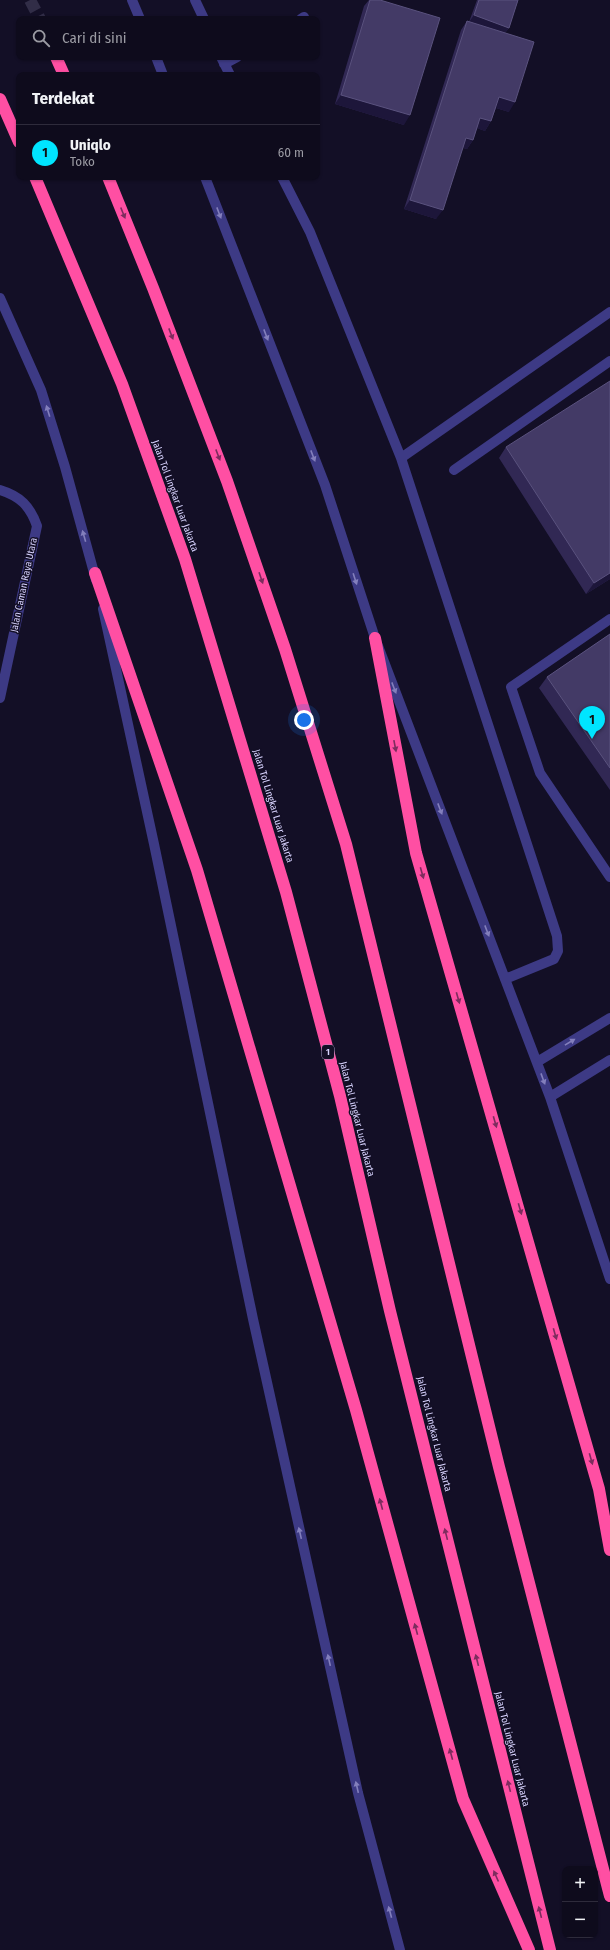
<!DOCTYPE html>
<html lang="id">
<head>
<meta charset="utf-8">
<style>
  body { margin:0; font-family:"Fira Sans Condensed",sans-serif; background:#171425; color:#f1f3f6 }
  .controls { position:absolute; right:12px; bottom:12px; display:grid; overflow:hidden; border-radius:8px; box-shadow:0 1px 3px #0004 }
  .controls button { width:36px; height:36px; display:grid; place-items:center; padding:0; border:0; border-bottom:1px solid #2e2b3b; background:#0e0b1c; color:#f1f3f6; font:20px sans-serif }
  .you { position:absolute; left:304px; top:720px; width:14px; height:14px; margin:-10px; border:3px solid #fff; border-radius:50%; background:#1a73e8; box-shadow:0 0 0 6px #1a73e833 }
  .badge { display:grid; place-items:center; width:26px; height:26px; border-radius:50%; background:#00e5ff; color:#111; font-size:13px; font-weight:700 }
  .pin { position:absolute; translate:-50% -33px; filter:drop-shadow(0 1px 2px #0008) }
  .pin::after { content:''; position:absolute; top:21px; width:14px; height:12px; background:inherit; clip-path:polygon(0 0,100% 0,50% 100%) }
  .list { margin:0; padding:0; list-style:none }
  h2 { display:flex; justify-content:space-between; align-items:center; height:52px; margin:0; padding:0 16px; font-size:17px }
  h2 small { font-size:13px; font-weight:400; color:#9b9ba3 }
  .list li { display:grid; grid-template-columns:26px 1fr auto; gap:12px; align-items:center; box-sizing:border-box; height:56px; padding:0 16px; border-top:1px solid #2e2b3b }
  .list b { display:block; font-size:15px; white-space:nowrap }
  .list p { margin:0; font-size:13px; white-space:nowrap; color:#9b9ba3 }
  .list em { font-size:13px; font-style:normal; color:#9b9ba3 }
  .icon { flex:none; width:22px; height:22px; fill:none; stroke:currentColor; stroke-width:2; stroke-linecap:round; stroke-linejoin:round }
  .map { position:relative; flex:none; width:610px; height:1950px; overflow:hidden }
  .search { position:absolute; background:#0e0b1c; box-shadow:0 1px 3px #0004; left:16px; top:16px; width:304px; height:44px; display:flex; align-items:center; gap:10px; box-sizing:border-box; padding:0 14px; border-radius:8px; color:#9b9ba3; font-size:15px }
  .panel { position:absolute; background:#0e0b1c; box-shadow:0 1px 3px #0004; left:16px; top:72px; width:304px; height:108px; border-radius:8px }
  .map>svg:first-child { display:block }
</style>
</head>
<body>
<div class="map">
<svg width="610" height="1950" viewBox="0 0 610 1950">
  <rect width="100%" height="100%" fill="#130f26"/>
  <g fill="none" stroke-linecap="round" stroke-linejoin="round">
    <!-- highway-tunnel -->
    <path stroke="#312d47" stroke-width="12" stroke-dasharray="12 6" stroke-linecap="butt" d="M30 0 40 19"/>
    <!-- minor -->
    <path stroke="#3d3a85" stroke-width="10" d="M132 0 140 19
      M195 0 204 19
      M301 19 304 17
      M156 57 163 75
      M221 57 230 75
      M224 64 237 57
      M205 177 325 485 375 638 550 1097 610 1279
      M282 177 310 232 401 458 557 936 558 951 554 959 505 979
      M0 298 41 390 65 467 96 580
      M401 458 610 312
      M454 470 610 361
      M0 490C20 496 30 506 37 526L0 698
      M103 609 154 844 253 1319 358 1793 400 1950
      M610 619 511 687 540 773 610 877
      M537 1062 610 1018
      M550 1097 610 1060"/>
    <!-- highway -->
    <path stroke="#ff4fa3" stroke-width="12" d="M56 57 64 75
      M0 99 19 142
      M35 177 122 384 185 559 286 892 340 1096 390 1311 550 1950
      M108 177 153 288 227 481 285 649 346 844 499 1467 610 1896
      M95 573 197 870 356 1410 463 1799 529 1950
      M375 638 416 853 599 1489 610 1550"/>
  </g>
  <!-- wall -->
  <path fill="#312854" d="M369 0H380L404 125 335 104 364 6Z
    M477 0H518L509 28 505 33 509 112 496 108 491 121 485 131 477 128 473 140 467 149 463 148 436 219 404 209 461 30 467 21 469 22Z
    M506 447 610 579 586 594 499 458Z
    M610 634V790L539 688 547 677Z"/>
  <!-- shaded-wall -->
  <path fill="#1d163a" d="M474 15 509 28 504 34 469 22Z
    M341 95 410 115 404 125 335 104Z
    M499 97 515 102 509 112 493 107Z
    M480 118 491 121 485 131 474 127Z
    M466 138 473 140 467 149 459 147Z
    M410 200 443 210 436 219 404 209Z
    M610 573V579L586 594 594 583Z"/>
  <!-- building -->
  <path fill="#433a66" stroke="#5a527e" d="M370 0H380L440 18 410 115 341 95Z
    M479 0H518L509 28 474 15Z
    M467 21 534 42 515 102 499 97 491 121 480 118 473 140 466 138 443 210 410 200Z
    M610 381V573L594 583 506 447Z
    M610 634V768L547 677Z"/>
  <!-- one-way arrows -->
  <defs><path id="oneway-solid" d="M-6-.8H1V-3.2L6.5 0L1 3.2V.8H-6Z"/></defs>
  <g fill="#7d2c5e">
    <use href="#oneway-solid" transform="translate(123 213) rotate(68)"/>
    <use href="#oneway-solid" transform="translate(171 334) rotate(69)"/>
    <use href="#oneway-solid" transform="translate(218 455) rotate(69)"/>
    <use href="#oneway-solid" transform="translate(261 578) rotate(71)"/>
    <use href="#oneway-solid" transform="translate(395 746) rotate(79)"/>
    <use href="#oneway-solid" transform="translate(422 873) rotate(74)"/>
    <use href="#oneway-solid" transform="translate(458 998) rotate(74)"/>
    <use href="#oneway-solid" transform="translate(495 1122) rotate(74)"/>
    <use href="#oneway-solid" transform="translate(520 1209) rotate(74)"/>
    <use href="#oneway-solid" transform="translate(555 1334) rotate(74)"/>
    <use href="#oneway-solid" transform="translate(591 1459) rotate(74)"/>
    <use href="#oneway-solid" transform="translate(381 1504) rotate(-105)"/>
    <use href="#oneway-solid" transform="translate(446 1534) rotate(-104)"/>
    <use href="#oneway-solid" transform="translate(416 1629) rotate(-105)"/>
    <use href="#oneway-solid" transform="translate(477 1660) rotate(-104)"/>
    <use href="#oneway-solid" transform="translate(451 1754) rotate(-105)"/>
    <use href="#oneway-solid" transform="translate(509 1786) rotate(-104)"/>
    <use href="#oneway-solid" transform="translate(496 1876) rotate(-114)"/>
    <use href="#oneway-solid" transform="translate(540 1912) rotate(-104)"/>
  </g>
  <g fill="#837fbc">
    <use href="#oneway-solid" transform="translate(219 213) rotate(69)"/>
    <use href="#oneway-solid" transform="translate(266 335) rotate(69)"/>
    <use href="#oneway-solid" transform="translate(48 411) rotate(-107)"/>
    <use href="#oneway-solid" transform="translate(313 456) rotate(69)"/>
    <use href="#oneway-solid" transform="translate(84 536) rotate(-106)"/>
    <use href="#oneway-solid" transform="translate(355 579) rotate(72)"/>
    <use href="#oneway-solid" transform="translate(394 688) rotate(69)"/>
    <use href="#oneway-solid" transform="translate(440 809) rotate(69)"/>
    <use href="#oneway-solid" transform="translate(487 931) rotate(69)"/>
    <use href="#oneway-solid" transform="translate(570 1042) rotate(-31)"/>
    <use href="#oneway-solid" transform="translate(543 1079) rotate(70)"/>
    <use href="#oneway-solid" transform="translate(300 1533) rotate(-103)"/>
    <use href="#oneway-solid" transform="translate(329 1660) rotate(-103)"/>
    <use href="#oneway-solid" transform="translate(357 1787) rotate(-103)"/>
    <use href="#oneway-solid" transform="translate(390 1912) rotate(-105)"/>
  </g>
  <g text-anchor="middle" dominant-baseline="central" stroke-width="3" stroke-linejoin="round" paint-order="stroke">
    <!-- shield labels -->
    <rect fill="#130f26" stroke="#9e99be" stroke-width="1" x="322" y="1045" width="12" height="14" rx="3"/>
    <g font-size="9" font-weight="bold" fill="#d9d4ff">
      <text x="328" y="1052">1</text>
    </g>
    <!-- street labels -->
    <g font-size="10" fill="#d9d4ff" stroke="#130f26">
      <text transform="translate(175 496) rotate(70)">Jalan Tol Lingkar Luar Jakarta</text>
      <text transform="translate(24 585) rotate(-78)">Jalan Caman Raya Utara</text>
      <text transform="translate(273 806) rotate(73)">Jalan Tol Lingkar Luar Jakarta</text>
      <text transform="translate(357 1119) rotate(76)">Jalan Tol Lingkar Luar Jakarta</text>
      <text transform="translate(434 1434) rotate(76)">Jalan Tol Lingkar Luar Jakarta</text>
      <text transform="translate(512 1749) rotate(76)">Jalan Tol Lingkar Luar Jakarta</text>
    </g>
  </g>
</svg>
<div class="controls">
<button>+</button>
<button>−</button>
</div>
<div class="you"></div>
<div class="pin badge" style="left:592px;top:739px">1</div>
<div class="search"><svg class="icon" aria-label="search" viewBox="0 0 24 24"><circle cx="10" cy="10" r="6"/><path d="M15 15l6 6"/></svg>Cari di sini</div>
<section class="panel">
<h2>Terdekat<small></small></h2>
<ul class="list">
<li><span class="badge">1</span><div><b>Uniqlo</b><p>Toko</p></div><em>60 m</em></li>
</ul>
</section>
</div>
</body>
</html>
